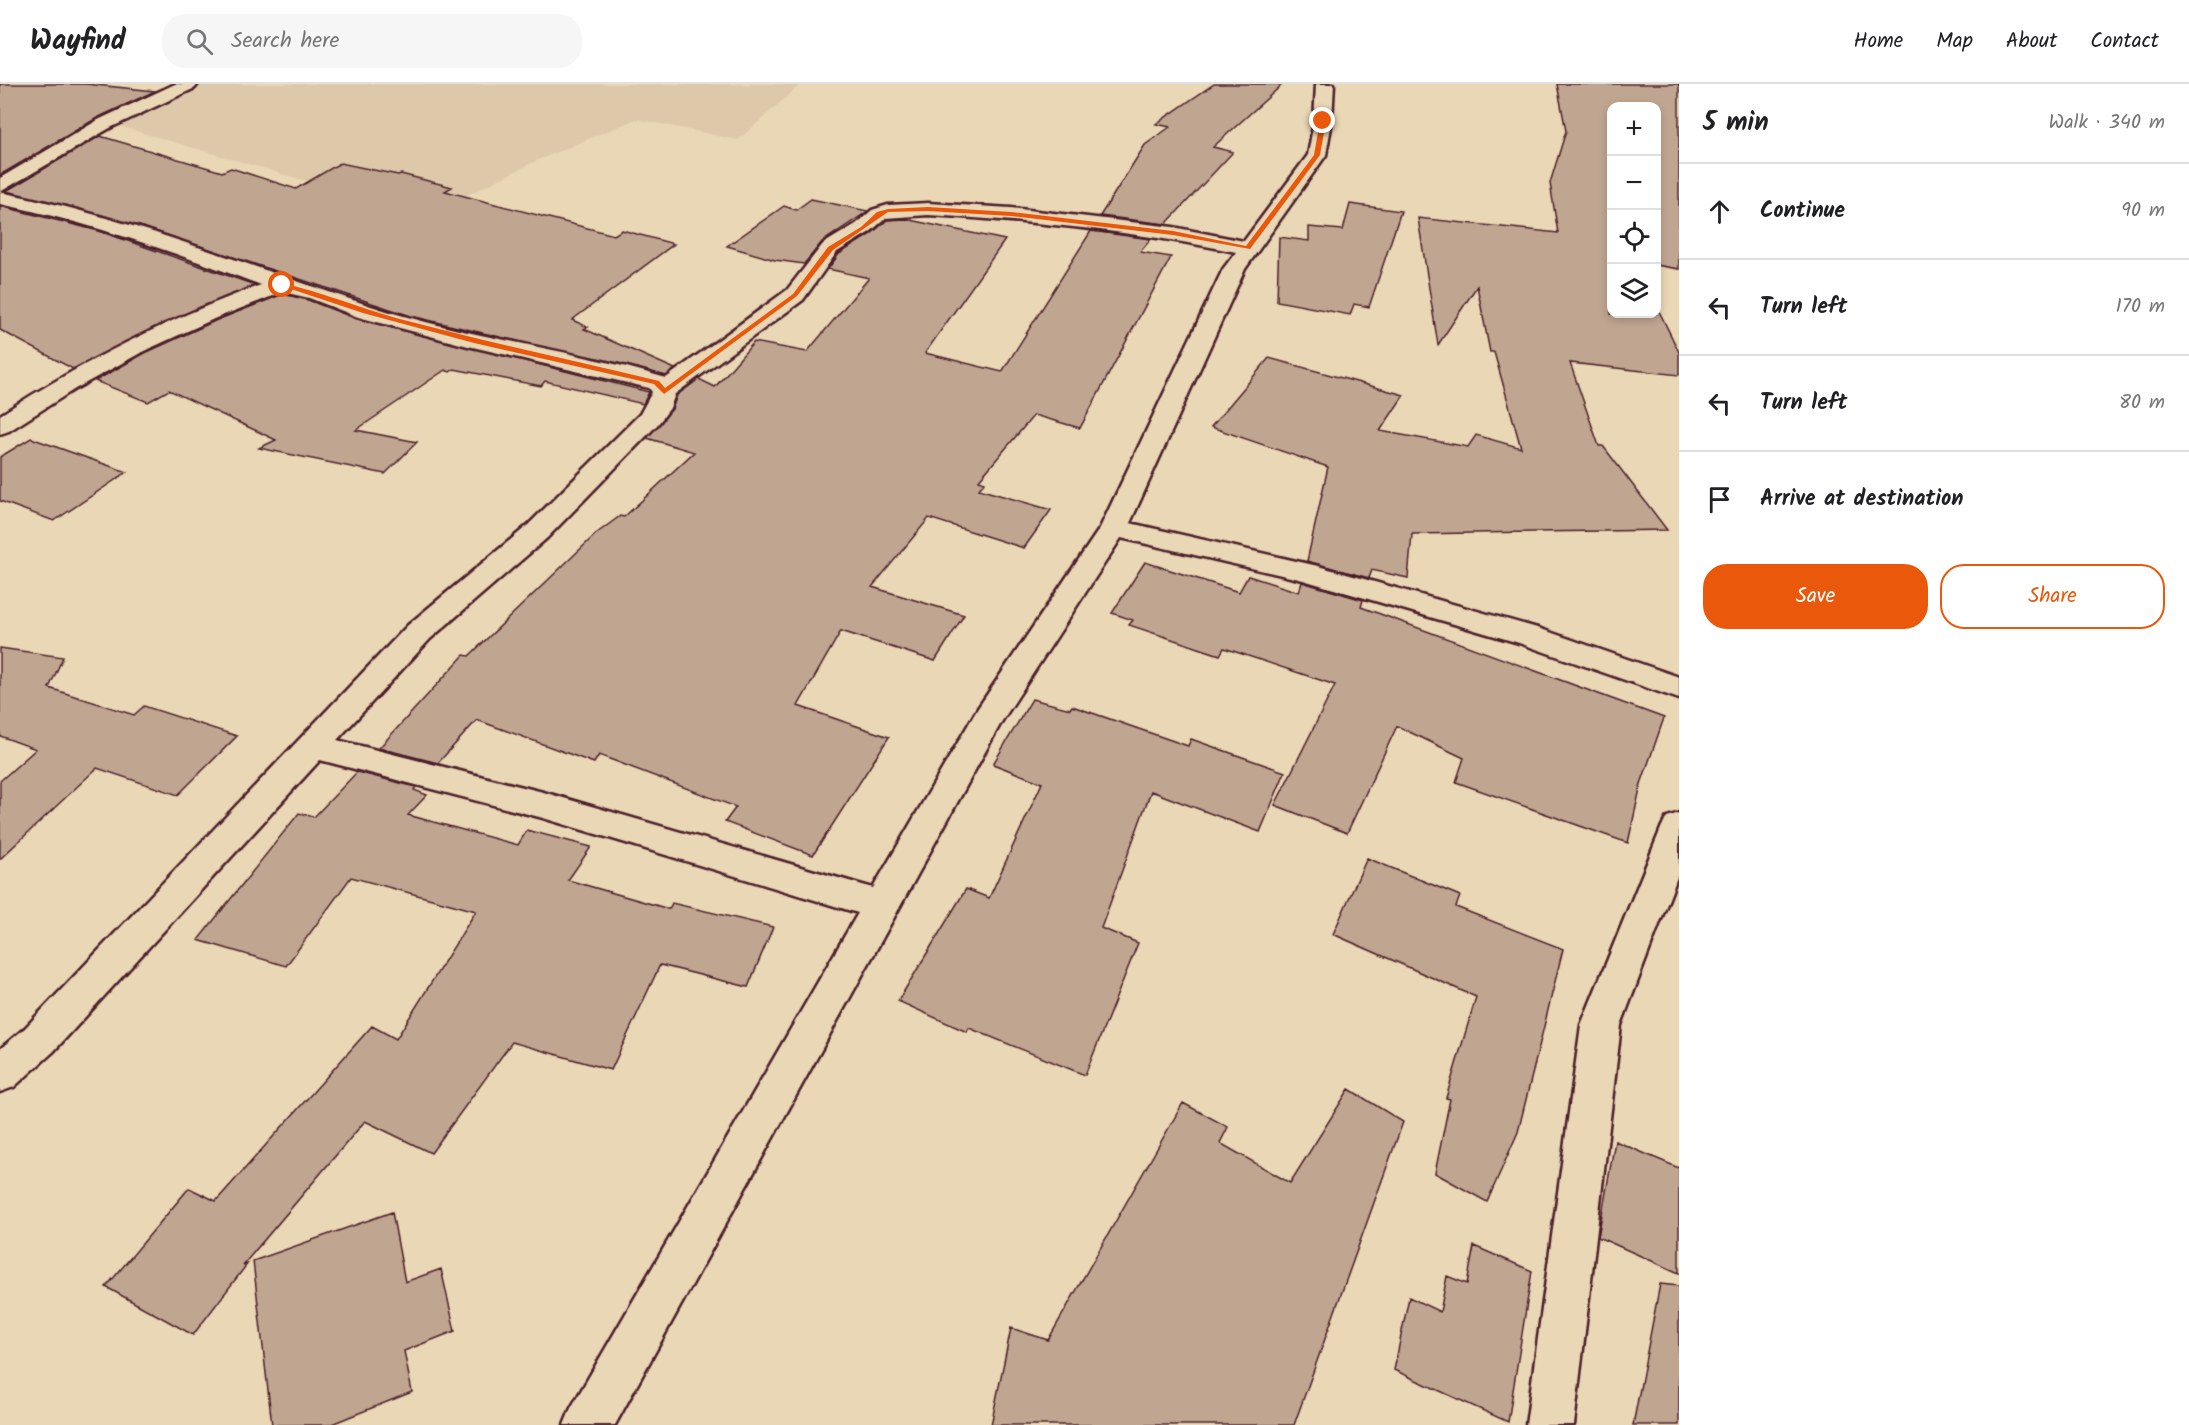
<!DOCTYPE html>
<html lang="en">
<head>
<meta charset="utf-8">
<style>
  body { margin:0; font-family:Kalam,sans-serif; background:#f6f6f6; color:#202124 }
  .controls { position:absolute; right:18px; top:18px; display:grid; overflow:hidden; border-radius:12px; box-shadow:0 3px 9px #0003 }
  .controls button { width:54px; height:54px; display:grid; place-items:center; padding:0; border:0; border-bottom:2px solid #e0e0e0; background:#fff; color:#202124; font:30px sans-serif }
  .stop { position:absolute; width:18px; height:18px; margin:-14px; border:4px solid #ea580c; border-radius:50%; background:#fff }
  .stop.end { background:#ea580c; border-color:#fff; box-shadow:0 2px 6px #0008 }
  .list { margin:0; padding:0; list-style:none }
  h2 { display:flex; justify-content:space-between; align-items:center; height:78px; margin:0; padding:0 24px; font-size:26px }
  h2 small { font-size:20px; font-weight:400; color:#757577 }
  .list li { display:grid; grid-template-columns:39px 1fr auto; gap:18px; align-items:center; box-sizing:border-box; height:96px; padding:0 24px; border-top:2px solid #e0e0e0 }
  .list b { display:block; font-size:22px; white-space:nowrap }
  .list em { font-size:20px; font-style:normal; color:#757577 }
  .actions { display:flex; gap:12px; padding:18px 24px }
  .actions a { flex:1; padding:14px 0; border:2px solid #ea580c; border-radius:24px; text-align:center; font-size:21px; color:#ea580c }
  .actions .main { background:#ea580c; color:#fff }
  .icon { flex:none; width:33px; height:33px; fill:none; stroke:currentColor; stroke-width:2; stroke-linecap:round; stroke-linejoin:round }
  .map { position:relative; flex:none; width:1679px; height:1341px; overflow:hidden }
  header { display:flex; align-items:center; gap:36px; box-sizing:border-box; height:84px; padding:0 30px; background:#fff; border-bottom:2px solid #e0e0e0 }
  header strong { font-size:28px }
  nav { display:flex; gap:33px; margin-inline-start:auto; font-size:21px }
  .search { width:420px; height:54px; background:#f6f6f6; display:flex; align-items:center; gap:15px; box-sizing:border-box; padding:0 21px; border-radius:24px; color:#757577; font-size:22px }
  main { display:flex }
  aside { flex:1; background:#fff }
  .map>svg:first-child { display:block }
</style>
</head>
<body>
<header>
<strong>Wayfind</strong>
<div class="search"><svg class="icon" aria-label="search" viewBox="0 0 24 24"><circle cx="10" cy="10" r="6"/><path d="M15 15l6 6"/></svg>Search here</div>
<nav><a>Home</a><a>Map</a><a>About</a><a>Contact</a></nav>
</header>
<main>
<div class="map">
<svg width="1679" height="1341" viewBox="0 0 1679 1341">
  <rect width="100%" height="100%" fill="#ead7b5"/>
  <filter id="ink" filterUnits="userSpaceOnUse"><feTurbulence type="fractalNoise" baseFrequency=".0167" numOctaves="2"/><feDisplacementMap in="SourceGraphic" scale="12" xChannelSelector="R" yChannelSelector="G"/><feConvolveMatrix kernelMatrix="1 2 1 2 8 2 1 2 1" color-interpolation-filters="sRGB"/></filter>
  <g filter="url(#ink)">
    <!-- built -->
    <path fill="#ddc8aa" d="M196 0H801L738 56 636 35 538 76 425 132 109 39Z"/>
    <!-- building -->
    <path fill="#c0a691" stroke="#4a1f2b" stroke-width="1.5" d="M0 0H86L155 7 97 34 0 91Z
      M1214 0H1283L1213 63 1233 68 1166 140 1100 132 1145 61 1170 43 1156 40Z
      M1557 0H1679V185L1656 181V22H1611V230H1656V221L1679 268V291L1570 279 1599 362H1603L1667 446 1412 450 1408 494 1372 486 1369 494 1307 477 1328 383 1211 343 1269 274 1404 311 1380 347 1468 363 1476 351 1521 364 1494 268H1490L1477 202 1438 261 1418 134 1558 149 1550 99 1566 47Z
      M100 52 222 88 231 84 296 105 340 79 398 91 401 90 452 103 445 107 614 151 622 146 674 160 572 236 588 243 584 245 675 285 666 292 411 232 143 143 6 107Z
      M811 115 868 127 822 158 804 180 775 176 727 162 784 122 796 126Z
      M1350 120 1401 127 1369 223 1354 220 1350 231 1277 217 1279 153 1309 157V143L1343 146Z
      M0 122 99 147 255 201 159 241 73 285 0 246Z
      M905 135 1005 156 925 269 1002 288 1091 147 1151 155 1140 168 1171 173 1080 344 1034 331 979 396 985 398 979 405 1051 426 1024 464 929 434 872 503 964 531 935 577 841 547 798 622 889 653 813 771 725 738 736 723 599 671 594 679 477 636 438 679 379 664 464 571 469 572 597 449 620 432 624 433 694 368 647 354 672 325 677 311 699 295 715 303 754 258 807 268 869 194 828 185 839 170 871 150 887 136Z
      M283 210 308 216 357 235 649 308 643 320 545 297 541 302 454 285 450 288 445 286 356 346 417 358 385 390 259 364 276 356 169 306 148 318 95 297 145 269 217 236Z
      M31 354 90 375 127 388 54 437 0 417V373Z
      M1145 478 1239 508 1248 492 1299 508 1302 498 1363 516 1361 523 1664 634 1641 700 1628 759 1456 698 1464 674 1397 642 1347 749 1275 721 1335 601 1224 564 1220 571 1129 541 1133 536 1112 529Z
      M0 564 63 573 49 604 134 631 144 622 237 652 178 711 97 684 0 775V697L36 665 0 652Z
      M1032 615 1070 625 1072 622 1188 662 1191 655 1285 688 1260 748 1151 707 1101 844 1138 859 1085 991 969 944 967 948 898 917 966 805 989 814 1042 699 993 680Z
      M357 688 416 703 414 706 427 711 408 731 518 761 527 746 591 763 568 796 669 825 672 819 773 843 748 903 660 881 611 986 512 958 431 1069 365 1037 243 1181 248 1179 193 1251 106 1203 189 1104 216 1117 372 942 396 955 476 827 351 793 286 882 198 856 299 729 314 733Z
      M1367 774 1460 812 1456 823 1563 865 1518 1048 1487 1118 1435 1089 1450 1015 1446 1014 1476 913 1333 850Z
      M1349 1005 1403 1038 1294 1341H991L1011 1244 1048 1256 1183 1019 1228 1043 1220 1059 1290 1099Z
      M1615 1057 1679 1084V1189L1598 1153Z
      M392 1128 405 1198 441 1185 455 1247 404 1267 412 1308 329 1341H272L253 1177Z
      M1474 1162 1532 1187 1508 1338 1394 1286 1409 1213 1440 1228 1447 1192 1467 1200Z
      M1660 1200 1679 1202V1341H1633Z"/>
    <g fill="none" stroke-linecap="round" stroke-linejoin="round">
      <defs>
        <path id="minor" d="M175 0H198L195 4 110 44 0 108V94L98 36Z
          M1316 0H1334L1332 37 1326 71 1245 185 1130 439 1318 482 1541 545 1679 593V615L1519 559 1303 496 1121 454 1002 637 615 1341H564L571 1324 858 829 543 734 320 676 53 968 14 1003 0 1008V965L25 944 408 541 527 442 640 330 652 308 649 304 468 262 358 233 309 214 283 208 216 234 144 267 75 305 9 347 0 350V331C82 278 169 234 261 201 176 169 90 138 0 120V108C129 133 250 183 374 223 469 254 572 265 666 294L787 206 823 160 856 140 872 126 888 121 928 119 1011 124 1173 143 1244 157 1308 71 1314 37ZM928 131C1031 137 1134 147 1236 168L1223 185 1100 444 978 624 873 804 543 708 337 656 430 555 547 454 658 340 670 324 675 310 803 216 837 168 870 148 886 134Z
          M1679 729V788L1621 941 1574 1341H1526L1581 941 1662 742 1667 733Z"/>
      </defs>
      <!-- minor casing -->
      <use href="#minor" stroke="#4a1f2b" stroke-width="5"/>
      <!-- minor -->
      <use href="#minor" fill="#ead7b5" fill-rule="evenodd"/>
    </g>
  </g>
  <!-- route -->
  <path fill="#ea580c" d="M1323 36 1326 37 1320 71 1250 165 1173 151 1011 132 928 127 888 128 833 166 797 212 664 310 654 300 474 259 363 229 279 201 282 199C321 208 358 223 396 234 483 257 571 276 659 297L665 304 793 210 828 163 861 143 877 128 888 125 928 123 1011 128 1173 147 1246 162 1314 71 1320 37Z"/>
</svg>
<div class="controls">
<button>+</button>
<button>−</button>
<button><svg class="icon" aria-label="locate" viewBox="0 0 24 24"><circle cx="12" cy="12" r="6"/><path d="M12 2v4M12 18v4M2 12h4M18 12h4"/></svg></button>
<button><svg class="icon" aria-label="layers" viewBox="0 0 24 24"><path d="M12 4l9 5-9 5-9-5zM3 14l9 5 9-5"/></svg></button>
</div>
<div class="stop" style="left:282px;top:201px"></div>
<div class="stop end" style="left:1323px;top:37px"></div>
</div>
<aside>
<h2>5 min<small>Walk · 340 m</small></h2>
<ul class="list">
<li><svg class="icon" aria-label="ahead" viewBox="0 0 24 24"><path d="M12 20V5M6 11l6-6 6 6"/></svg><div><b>Continue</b></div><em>90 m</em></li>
<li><svg class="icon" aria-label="left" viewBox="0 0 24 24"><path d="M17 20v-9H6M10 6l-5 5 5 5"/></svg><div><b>Turn left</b></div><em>170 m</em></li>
<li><svg class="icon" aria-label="left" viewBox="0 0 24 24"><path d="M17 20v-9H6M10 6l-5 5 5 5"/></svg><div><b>Turn left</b></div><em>80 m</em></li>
<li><svg class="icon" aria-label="arrive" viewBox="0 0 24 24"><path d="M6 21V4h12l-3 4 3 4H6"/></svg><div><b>Arrive at destination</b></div></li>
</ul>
<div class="actions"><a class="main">Save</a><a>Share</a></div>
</aside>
</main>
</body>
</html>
